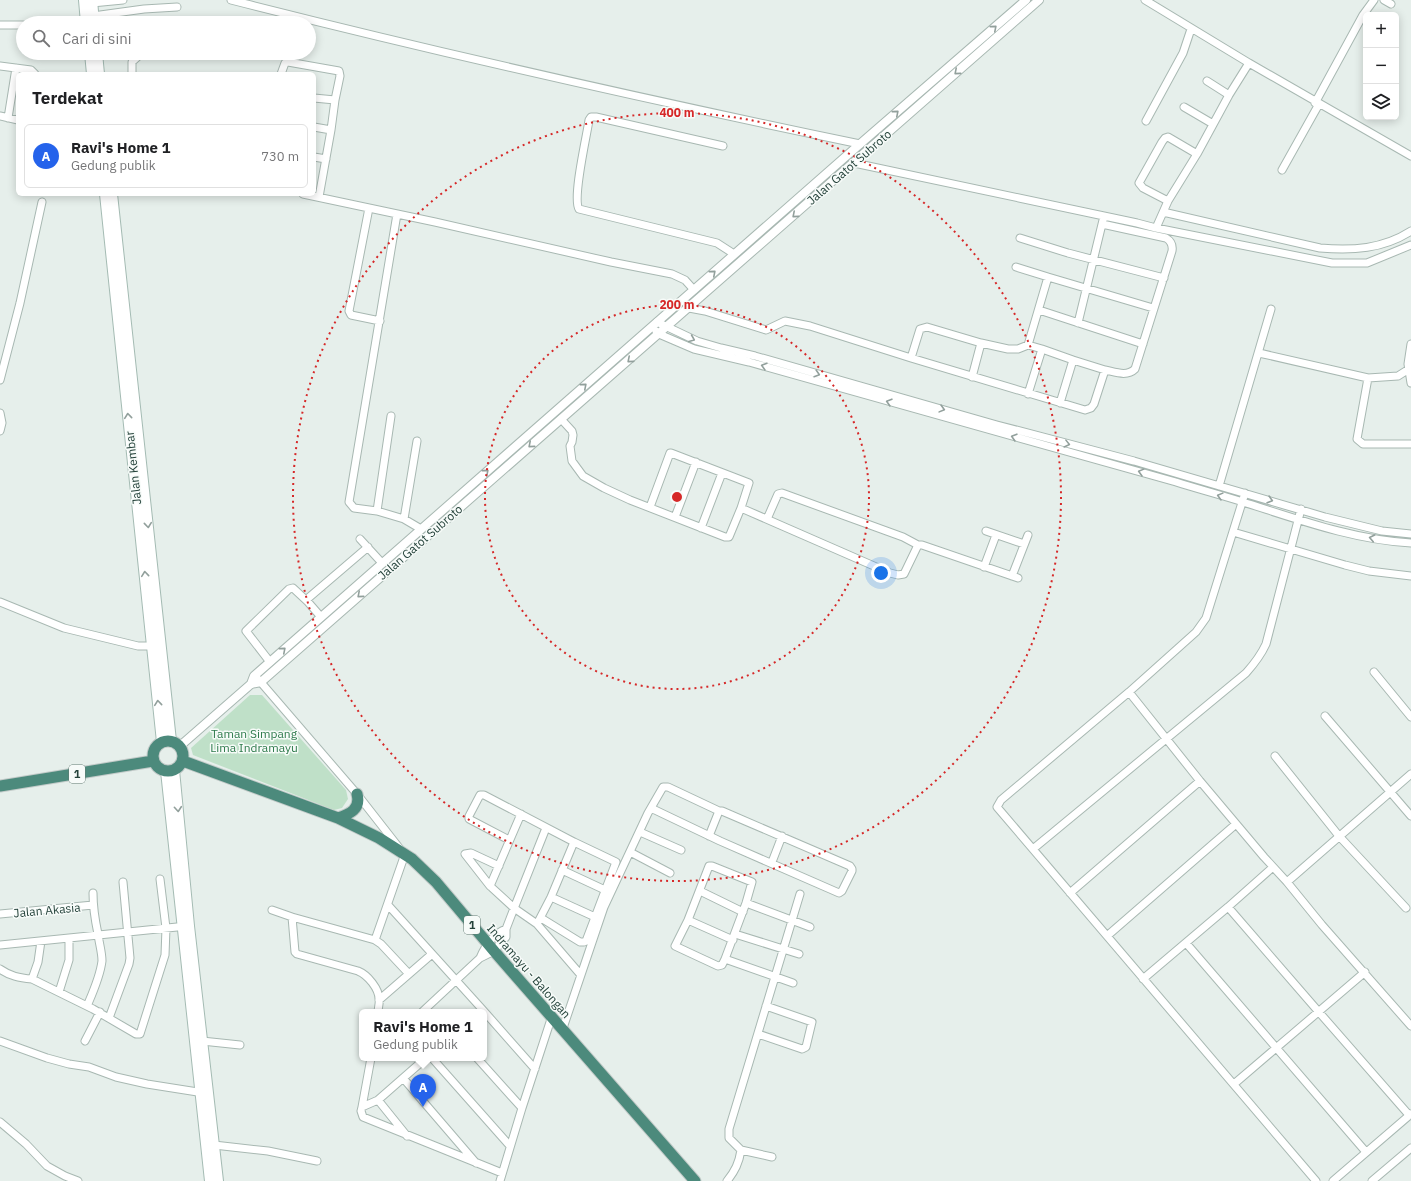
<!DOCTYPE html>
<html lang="id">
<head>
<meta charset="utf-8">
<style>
  body { margin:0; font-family:"IBM Plex Sans",sans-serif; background:#f2f2f2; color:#202124 }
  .controls { position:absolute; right:12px; top:12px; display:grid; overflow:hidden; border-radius:6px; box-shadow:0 2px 10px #0003 }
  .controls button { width:36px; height:36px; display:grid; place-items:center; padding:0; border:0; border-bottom:1px solid #e0e0e0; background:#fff; color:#202124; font:20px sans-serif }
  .you { position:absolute; left:881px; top:573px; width:14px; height:14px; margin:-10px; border:3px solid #fff; border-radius:50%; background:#1a73e8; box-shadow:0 0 0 6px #1a73e833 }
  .badge { display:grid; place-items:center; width:26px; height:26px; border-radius:50%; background:#2563eb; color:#fff; font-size:13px; font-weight:700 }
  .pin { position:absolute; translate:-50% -33px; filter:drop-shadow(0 1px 2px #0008) }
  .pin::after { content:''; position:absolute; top:21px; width:14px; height:12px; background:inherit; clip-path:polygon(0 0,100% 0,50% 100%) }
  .popup { position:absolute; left:359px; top:1009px; width:128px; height:52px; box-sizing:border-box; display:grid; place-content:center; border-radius:6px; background:#fff; filter:drop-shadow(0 1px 3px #0005); font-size:13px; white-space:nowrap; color:#757577 }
  .popup b { font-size:15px; color:#202124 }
  .popup::after { content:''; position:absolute; left:50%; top:100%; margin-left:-8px; border:8px solid transparent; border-top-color:#fff }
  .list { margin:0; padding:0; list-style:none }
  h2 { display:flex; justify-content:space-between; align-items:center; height:52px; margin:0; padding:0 16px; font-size:17px }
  h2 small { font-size:13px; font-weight:400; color:#757577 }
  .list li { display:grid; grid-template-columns:26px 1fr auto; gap:12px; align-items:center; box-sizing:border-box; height:64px; margin:0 8px 8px; padding:0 8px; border:1px solid #e0e0e0; border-radius:6px }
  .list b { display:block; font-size:15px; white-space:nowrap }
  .list p { margin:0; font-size:13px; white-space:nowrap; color:#757577 }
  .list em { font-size:13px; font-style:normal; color:#757577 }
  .icon { flex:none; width:22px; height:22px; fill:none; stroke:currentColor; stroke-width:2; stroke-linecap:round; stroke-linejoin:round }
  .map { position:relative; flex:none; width:1411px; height:1181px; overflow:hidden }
  .search { position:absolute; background:#fff; box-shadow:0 2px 10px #0003; left:16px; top:16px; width:300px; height:44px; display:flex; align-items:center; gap:10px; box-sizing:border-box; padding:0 14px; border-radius:22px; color:#757577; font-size:15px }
  .panel { position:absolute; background:#fff; box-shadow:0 2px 10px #0003; left:16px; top:72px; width:300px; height:124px; border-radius:6px }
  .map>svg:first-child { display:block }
</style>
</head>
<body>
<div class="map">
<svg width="1411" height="1181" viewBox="0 0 1411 1181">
  <rect width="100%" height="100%" fill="#e6efeb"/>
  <!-- green -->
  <path fill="#bfe0c8" d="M250 695H262L346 790 348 799 342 808 334 810 193 755 191 748Z"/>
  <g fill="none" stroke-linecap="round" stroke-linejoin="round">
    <defs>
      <path id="minor" d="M231 0C439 53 649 100 860 144
        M1145 0 1249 63
        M1384 0 1391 4
        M92 3 123 0
        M93 16 144 9 177 7
        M0 25H23
        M0 66 31 70 35 74
        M132 74V62L142 53
        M281 74 285 63 288 62 339 71 340 76 335 100
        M1207 81 1229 95
        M314 98 335 100 331 130
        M1315 103 1363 15 1374 0
        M1184 107 1213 124
        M0 116 18 120
        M8 118 16 68
        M1146 121 1183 53 1191 29
        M314 127 331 130 319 197
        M723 146 596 117H591L589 120C587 135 572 198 579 209L717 243 734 254
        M314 157 326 159
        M854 163 1137 223 1156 228 1332 263H1367L1411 245
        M1282 170 1319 104
        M303 194 435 222 611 262 672 274 685 280 694 290
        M1168 201 1143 188 1139 183 1162 142 1165 138 1168 137 1197 154
        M369 208 349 311 351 315 380 321
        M1163 212 1320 248C1352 251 1383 249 1411 231
        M397 214 349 502 354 508 377 511 404 519 421 529
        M1156 228 1168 201 1197 154 1229 95 1249 63 1411 156
        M1020 238 1068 253 1164 278
        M1016 267 1048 277
        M689 308 705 311 766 330 785 321 810 326 911 358 1085 410 1091 408 1094 404 1105 370C1115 372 1127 377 1135 369L1172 251C1173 245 1171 241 1166 238L1102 224
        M1039 310 1143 344
        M657 322 697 341 721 348 755 356 997 425 1134 461 1325 517 1382 531 1411 534
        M1078 323 1103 220
        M656 331 659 334 694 349 749 362 1176 482C1198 489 1221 495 1243 502 1297 519 1354 540 1411 543
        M981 343 1008 349H1018L1028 345 1042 349 1028 394
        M1411 344 1408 364 1411 383
        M1028 345 1048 277 1153 308
        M1042 349 1073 360 1060 403
        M1259 353 1368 378 1398 376 1409 369
        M911 358 920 329 927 327 981 343 972 377
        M1073 360 1105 370
        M1368 378 1357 439 1363 444H1411
        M0 380 20 303 42 202
        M0 413 2 423 0 431
        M561 419 572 431 573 435 572 442 570 446 572 461 583 476 604 488 630 500 725 537H729L741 508 890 573 898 575 904 574 918 545H922L1018 578
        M1219 486 1271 309
        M1245 493 1206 618 1196 632 1129 692 1001 800 997 807 1316 1181
        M650 507 670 453H671L749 483 741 508
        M377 511 391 416
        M675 517 696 462
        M404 519 417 441
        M767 519 778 494 782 493 903 537 918 545
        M701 528 722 473
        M986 531 1024 544
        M1233 532 1345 565 1369 571 1411 576
        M360 539 382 563
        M984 567 996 535
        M1012 576 1028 535
        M306 600 368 547
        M0 602 64 628 138 646H157
        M270 662 246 631 289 589 293 588 308 602 321 617
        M1374 672 1411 717
        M258 679 357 794 400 849
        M1129 692 1200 781 1264 857 1287 882 1322 925 1411 1026
        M1325 716 1411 816
        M1275 756 1339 836 1406 908
        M640 832 681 850
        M709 836 719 811
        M509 840 469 819V816L480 795H484L574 842 551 897 537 924 514 908 490 886 521 814
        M1033 849 1246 673C1254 664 1261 655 1266 644L1301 509
        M630 852 670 873
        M772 862 782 836
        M709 866H712L752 882 746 903 725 959 722 965 718 966 675 946 688 920Z
        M562 870 605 890
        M1287 882 1411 774
        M490 886 465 854 471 853 499 866
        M700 891 743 912
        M1070 893 1200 781
        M551 897 595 917
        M746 903 810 927
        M388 905 482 1009 535 1069
        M1228 907 1318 1011 1409 1115
        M272 910 292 917 295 952 297 954 358 971C368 975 379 989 379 999 380 1003 378 1008 378 1012
        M0 914 93 905
        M292 917 375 940 381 944 409 974
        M541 918 580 942H584L586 941 616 862 574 842
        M688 920 733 940
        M537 924 580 974
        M735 934 799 954
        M1107 936 1236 824
        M375 940 405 854
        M1186 943 1366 1152
        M0 945 187 926
        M480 958C485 946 494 934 506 929
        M725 959 793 983
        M0 969C10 976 19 978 32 979L38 962 41 941
        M32 979 93 1009 136 1034H140L165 955 166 928 160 879
        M1143 979 1228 907 1273 867
        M59 992 69 960V939
        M379 1000 432 954
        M87 1006C93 992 100 977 102 961 102 952 99 943 98 934 95 920 93 907 93 893
        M422 1012 480 958 494 951 506 937V929L511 916 546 828
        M109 1018 129 964 130 958 123 882
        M563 1028 604 907 648 813 663 787H668L719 811H722L850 866 852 869V871L842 891 839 893 720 841 655 810 651 809
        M758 1034 802 1049 806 1047 812 1022 766 1006
        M0 1041 47 1058 69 1064 89 1067 116 1077 147 1084 204 1093
        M85 1041 100 1012
        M202 1041 240 1045
        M432 1058 510 1146
        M477 1058 522 1108 500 1181
        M403 1078 476 1163
        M1234 1084 1365 972
        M378 1100 426 1058
        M362 1107 371 1058
        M522 1108 552 1016
        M0 1122 26 1144 47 1166 65 1176 78 1181
        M407 1136 378 1100 362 1107 361 1111 363 1117 502 1173
        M214 1145 268 1151 317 1161
        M772 1157 741 1150 729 1138V1129L800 894
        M727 1181C735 1171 739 1163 741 1150
        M1333 1181 1411 1114
        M1372 1181 1411 1148"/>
      <path id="tertiary" d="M251 684 254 676 860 144 1026 0
        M180 746 251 684 261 682 1039 0"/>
      <path id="secondary" d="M84 0 86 23
        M92 0 94 23
        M90 53 92 74
        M97 53 99 74
        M105 194 162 742
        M112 194 171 741
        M174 770 189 926 218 1181
        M166 771 210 1181"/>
      <path id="trunk" d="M153 756a15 15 0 1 1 30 0a15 15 0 1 1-30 0Z
        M183 761 338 818 379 838 412 859 436 882 494 951 695 1181
        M0 786 153 761
        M338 818C350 814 361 809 357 794"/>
    </defs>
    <!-- minor casing -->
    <use href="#minor" stroke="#a8b8b2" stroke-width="9"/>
    <!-- tertiary casing -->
    <use href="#tertiary" stroke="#a8b8b2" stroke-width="10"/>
    <!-- secondary casing -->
    <use href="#secondary" stroke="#a4bbb3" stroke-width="12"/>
    <!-- trunk casing -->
    <use href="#trunk" stroke="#c2cac8" stroke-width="13"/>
    <!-- minor -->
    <use href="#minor" stroke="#fff" stroke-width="7"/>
    <!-- tertiary -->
    <use href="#tertiary" stroke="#fff" stroke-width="8"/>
    <!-- secondary -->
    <use href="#secondary" stroke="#fff" stroke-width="10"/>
    <!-- trunk -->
    <use href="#trunk" stroke="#4c8a7c" stroke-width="11"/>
  </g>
  <!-- one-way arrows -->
  <defs><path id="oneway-chevron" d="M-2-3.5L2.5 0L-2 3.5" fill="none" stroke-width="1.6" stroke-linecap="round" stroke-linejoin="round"/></defs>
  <g stroke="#92a09c">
    <use href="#oneway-chevron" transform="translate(994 28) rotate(-41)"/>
    <use href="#oneway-chevron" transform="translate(957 72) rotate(139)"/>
    <use href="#oneway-chevron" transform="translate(896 113) rotate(-41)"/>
    <use href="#oneway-chevron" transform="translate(795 215) rotate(139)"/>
    <use href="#oneway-chevron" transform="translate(713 273) rotate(-41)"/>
    <use href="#oneway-chevron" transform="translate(692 339) rotate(23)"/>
    <use href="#oneway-chevron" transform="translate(630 360) rotate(139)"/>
    <use href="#oneway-chevron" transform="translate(764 366) rotate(-164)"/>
    <use href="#oneway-chevron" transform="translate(817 374) rotate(17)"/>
    <use href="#oneway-chevron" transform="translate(584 386) rotate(-41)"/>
    <use href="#oneway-chevron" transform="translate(889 402) rotate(-164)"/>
    <use href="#oneway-chevron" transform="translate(942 409) rotate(15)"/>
    <use href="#oneway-chevron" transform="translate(128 416) rotate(-96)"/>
    <use href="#oneway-chevron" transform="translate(1014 437) rotate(-164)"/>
    <use href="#oneway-chevron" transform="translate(1067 444) rotate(14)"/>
    <use href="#oneway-chevron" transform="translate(531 445) rotate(139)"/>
    <use href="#oneway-chevron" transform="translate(486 472) rotate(-41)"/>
    <use href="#oneway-chevron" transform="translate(1141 472) rotate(-165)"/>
    <use href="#oneway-chevron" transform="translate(1220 496) rotate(-165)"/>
    <use href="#oneway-chevron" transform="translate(1270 500) rotate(16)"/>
    <use href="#oneway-chevron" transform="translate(148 525) rotate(84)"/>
    <use href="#oneway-chevron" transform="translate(1372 538) rotate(-168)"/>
    <use href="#oneway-chevron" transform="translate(145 574) rotate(-96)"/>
    <use href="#oneway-chevron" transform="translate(360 595) rotate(139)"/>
    <use href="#oneway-chevron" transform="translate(283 650) rotate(-41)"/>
    <use href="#oneway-chevron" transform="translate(158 703) rotate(-96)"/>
    <use href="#oneway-chevron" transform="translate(178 809) rotate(85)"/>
  </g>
  <!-- distance rings -->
  <g fill="none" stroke="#d62828" stroke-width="2" stroke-dasharray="2 4">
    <circle cx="677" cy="497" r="192"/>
    <circle cx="677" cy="497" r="384"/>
  </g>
  <g text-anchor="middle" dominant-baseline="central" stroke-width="3" stroke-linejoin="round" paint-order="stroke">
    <!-- shield labels -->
    <g fill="#f7fbf9" stroke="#637a73" stroke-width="1">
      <rect x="69" y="765" width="16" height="18" rx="3"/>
      <rect x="464" y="916" width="16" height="18" rx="3"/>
    </g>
    <g font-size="11" font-weight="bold" fill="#24423a">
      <text x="77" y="774">1</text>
      <text x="472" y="925">1</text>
    </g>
    <!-- street labels -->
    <g font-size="12" fill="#24423a" stroke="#f7fbf9">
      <text transform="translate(849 167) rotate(-41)">Jalan Gatot Subroto</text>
      <text transform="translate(133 468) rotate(-96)">Jalan Kembar</text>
      <text transform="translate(420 542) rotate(-41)">Jalan Gatot Subroto</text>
      <text transform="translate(47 910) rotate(-5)">Jalan Akasia</text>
      <text transform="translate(529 971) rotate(49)">Indramayu - Balongan</text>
    </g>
    <!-- park labels -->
    <g font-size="12" fill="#2d7a4b" stroke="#f7fbf9">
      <text x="254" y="733">Taman Simpang<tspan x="254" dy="14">Lima Indramayu</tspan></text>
    </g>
  </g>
  <circle cx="677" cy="497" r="6" fill="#d62828" stroke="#f7fbf9" stroke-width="2"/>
  <g font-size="12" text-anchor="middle" font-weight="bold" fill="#d62828" stroke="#f7fbf9" stroke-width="3" stroke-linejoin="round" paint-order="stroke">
    <text x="677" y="117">400 m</text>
    <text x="677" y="309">200 m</text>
  </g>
</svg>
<div class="controls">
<button>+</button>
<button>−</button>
<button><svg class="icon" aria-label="layers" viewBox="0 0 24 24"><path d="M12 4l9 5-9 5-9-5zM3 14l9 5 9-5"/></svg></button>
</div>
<div class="you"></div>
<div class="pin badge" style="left:423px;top:1107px">A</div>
<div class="popup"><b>Ravi's Home 1</b>Gedung publik</div>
<div class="search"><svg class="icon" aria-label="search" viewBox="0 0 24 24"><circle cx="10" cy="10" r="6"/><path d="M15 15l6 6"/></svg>Cari di sini</div>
<section class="panel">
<h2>Terdekat<small></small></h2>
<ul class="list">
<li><span class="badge">A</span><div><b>Ravi's Home 1</b><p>Gedung publik</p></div><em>730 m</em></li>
</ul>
</section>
</div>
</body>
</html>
